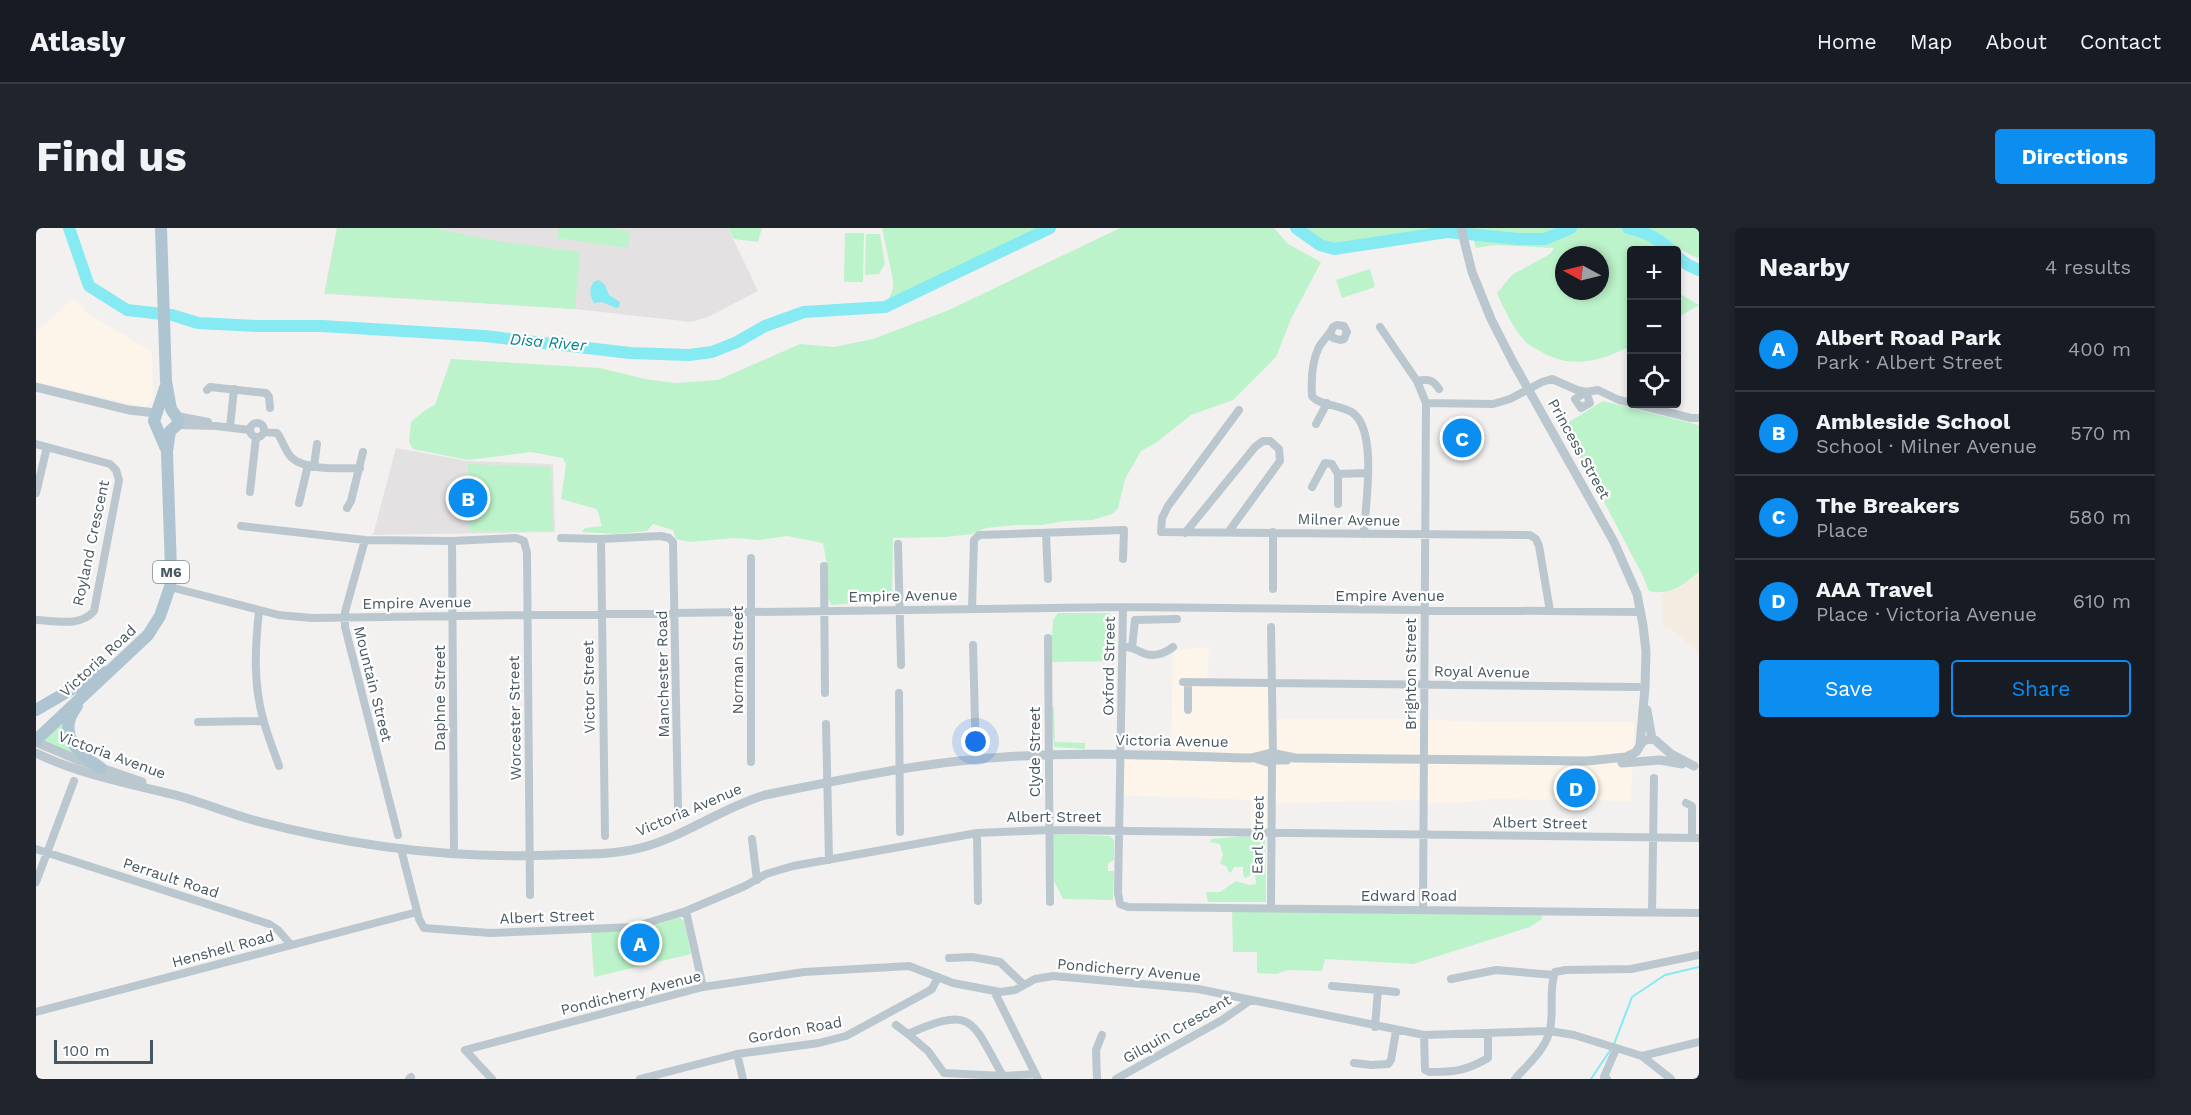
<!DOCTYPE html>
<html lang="en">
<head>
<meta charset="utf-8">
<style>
  body { margin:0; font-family:"Work Sans",sans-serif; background:#20242c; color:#f1f3f6 }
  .controls { position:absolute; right:18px; top:18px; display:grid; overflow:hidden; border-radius:6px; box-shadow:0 3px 9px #0003 }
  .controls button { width:54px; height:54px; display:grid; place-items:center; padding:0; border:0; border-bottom:2px solid #363941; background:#171b24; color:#f1f3f6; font:30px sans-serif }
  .compass { position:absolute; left:1519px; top:18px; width:54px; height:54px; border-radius:50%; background:#171b24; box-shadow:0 3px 9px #0003; rotate:277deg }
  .scale { position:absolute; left:18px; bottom:15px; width:99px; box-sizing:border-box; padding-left:6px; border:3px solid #47575f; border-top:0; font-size:16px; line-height:21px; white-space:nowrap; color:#47575f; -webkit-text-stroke:4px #fff; paint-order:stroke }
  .you { position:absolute; left:940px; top:514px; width:21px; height:21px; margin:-15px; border:4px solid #fff; border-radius:50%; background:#1a73e8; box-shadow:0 0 0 9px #1a73e833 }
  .badge { display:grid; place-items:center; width:39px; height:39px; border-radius:50%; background:#0c8df0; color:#fff; font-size:20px; font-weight:700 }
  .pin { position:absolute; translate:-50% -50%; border:3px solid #fff; box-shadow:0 2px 6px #0006 }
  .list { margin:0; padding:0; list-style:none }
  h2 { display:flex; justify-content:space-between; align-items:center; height:78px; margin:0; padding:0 24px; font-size:26px }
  h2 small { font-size:20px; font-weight:400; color:#9ea1a6 }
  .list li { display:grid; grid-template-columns:39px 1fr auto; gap:18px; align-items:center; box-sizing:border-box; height:84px; padding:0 24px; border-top:2px solid #363941 }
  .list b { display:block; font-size:22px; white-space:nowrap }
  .list p { margin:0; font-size:20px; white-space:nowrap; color:#9ea1a6 }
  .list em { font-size:20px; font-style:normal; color:#9ea1a6 }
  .actions { display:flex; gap:12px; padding:18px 24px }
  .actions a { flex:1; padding:14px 0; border:2px solid #0c8df0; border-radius:6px; text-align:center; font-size:21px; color:#0c8df0 }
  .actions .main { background:#0c8df0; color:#fff }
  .icon { flex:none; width:33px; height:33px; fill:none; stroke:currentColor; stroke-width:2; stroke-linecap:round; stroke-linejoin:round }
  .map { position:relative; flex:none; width:1663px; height:851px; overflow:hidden; border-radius:6px }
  header { display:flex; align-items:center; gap:36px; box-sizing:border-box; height:84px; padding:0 30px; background:#171b24; border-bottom:2px solid #363941 }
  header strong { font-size:28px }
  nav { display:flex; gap:33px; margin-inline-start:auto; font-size:21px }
  .intro { display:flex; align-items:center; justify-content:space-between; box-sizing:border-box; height:144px; padding:0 36px }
  h1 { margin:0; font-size:42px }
  .button { padding:15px 27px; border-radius:6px; background:#0c8df0; color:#fff; font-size:21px; font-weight:700 }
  main { display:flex; gap:36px; padding:0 36px }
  aside { flex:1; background:#171b24; border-radius:6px; box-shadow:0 3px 9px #0003 }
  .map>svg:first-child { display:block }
</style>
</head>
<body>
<header>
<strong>Atlasly</strong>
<nav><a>Home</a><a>Map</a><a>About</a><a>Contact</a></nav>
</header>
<div class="intro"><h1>Find us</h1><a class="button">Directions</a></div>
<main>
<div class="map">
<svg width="1663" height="851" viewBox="0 0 1663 851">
  <rect width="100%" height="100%" fill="#f3f0f0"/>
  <!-- commercial -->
  <path fill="#fdf5e9" d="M37 70 52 86 116 124 117 172 109 179 0 154V105Z
    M1173 419 1171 454 1238 457V491H1380L1443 494H1598L1595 573 1454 571 1423 575H1390L1387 572 1236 575 1235 606 1214 605 1215 572 1083 567 1085 528H1135L1137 423Z"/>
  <!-- education -->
  <path fill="#e4e1e2" d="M301 0H692L722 63 672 89 655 94 539 81 288 66Z
    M360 220 432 233 517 236 519 304 337 307Z"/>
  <!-- green -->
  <path fill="#bcf3ca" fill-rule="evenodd" d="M301 0H397L460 13 544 24 539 81 289 65Z
    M523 0H574L594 3 592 20 521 10Z
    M692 0H726L722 14 698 11Z
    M846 0H1014L849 79 857 61V52Z
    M1084 0H1238L1252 16 1285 34 1255 91 1240 129 1197 172 1155 187 1121 214 1105 223 1089 251 1082 280 1076 286 1056 292 1029 293 1005 297H980L950 300 936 306 910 309 857 310 856 373 795 377 792 370 791 337 787 315 751 308 723 312 698 310 654 314 640 311 637 302 617 296 611 303 581 306 546 304 549 300 566 298 561 281 525 271 530 237 527 230 495 224 432 232 377 221 373 214 375 194 388 183 399 177 415 131 564 140 609 151 639 155 682 152 764 116 798 119 837 111 913 82Z
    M1260 0H1411V4L1298 21 1284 17Z
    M1434 0H1663V29L1661 30 1644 21 1636 22H1596L1595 118C1564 133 1536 142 1504 123 1499 120 1492 117 1489 113 1477 100 1468 81 1461 65L1476 47 1514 26 1518 20 1459 17 1440 20ZM1528 27H1564V63H1528Z
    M809 5H828L827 54H808Z
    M830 6H844L849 36 843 46 829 47Z
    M1334 41 1339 59 1306 70 1300 52Z
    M1641 64 1663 77 1641 90Z
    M1567 173 1663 197V344C1646 357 1636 368 1613 363L1606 346 1530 202 1533 194Z
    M432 236 515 239 517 303H434Z
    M1022 385H1073L1080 392 1079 433 1014 434 1017 392Z
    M1015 479H1018L1019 514 1049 515V521L1018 519Z
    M32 487 31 514 39 527 7 513Z
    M1017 606 1074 608 1078 612V632L1072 635V643H1078L1077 672 1027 671 1018 653Z
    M1210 608 1229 611 1230 674H1172L1170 664H1184L1200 653 1213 657 1220 656 1219 645 1209 650 1207 647V639H1198L1195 645 1192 643 1191 639 1184 635 1187 627 1184 616 1174 614 1175 611Z
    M1196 682 1505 685 1506 691 1494 699 1377 736 1289 731 1286 743 1251 742 1241 746 1221 745V724H1197Z
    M643 689 648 693 655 726 558 749 555 704 605 702Z"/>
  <!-- sand -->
  <path fill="#f4ece0" d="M1663 344V424L1636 402 1627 399 1626 366 1645 359Z"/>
  <!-- water -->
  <path fill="#86eaf2" d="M563 52 569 57 573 67 584 74 583 79 580 80 566 74 558 75C554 68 552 59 559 53Z"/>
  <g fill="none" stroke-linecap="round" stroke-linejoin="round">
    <!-- stream -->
    <path stroke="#86eaf2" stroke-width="2" d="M1578 816 1596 769 1629 747 1663 739
      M1555 851 1575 821"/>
    <!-- river -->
    <path stroke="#86eaf2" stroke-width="12" d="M33 0 53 58 91 82 136 87 162 95 221 98H286L449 108 594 125 653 127 676 124 701 114 729 98 768 84 849 79 1014 0
      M1260 0 1284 17 1298 21 1411 4 1483 11H1509L1535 0
      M1592 0C1608 3 1623 11 1635 22
      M1640 28 1652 37 1663 42"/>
    <!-- minor -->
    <path stroke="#bbc7ce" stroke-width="8" d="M1344 99 1381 153 1390 175 1387 681
      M1295 106 1297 110 1304 112 1308 111 1311 104 1308 98 1301 97 1297 99C1294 107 1288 110 1283 119 1276 133 1275 152 1276 168 1283 178 1305 176 1317 185 1342 204 1329 278 1328 306
      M1381 153C1391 151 1397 151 1403 161
      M171 162 174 159 230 165 233 169 234 180
      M1550 164 1554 175 1545 180 1539 171Z
      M1390 175 1457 176 1474 171 1506 154 1516 151 1541 162 1550 164 1562 162 1583 172 1655 190H1663
      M1203 182 1132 278 1126 290 1125 304 1494 307 1500 311 1503 318 1514 383
      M141 188 172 194
      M214 202a7 7 0 1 1 14 0a7 7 0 1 1-14 0Z
      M1280 196 1291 175
      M141 197 180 198 214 202
      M194 199 198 161
      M228 204 241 205C247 212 249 224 256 230 271 243 305 240 324 240
      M0 216 74 236 80 242 83 252 58 383C45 399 19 393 0 392
      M278 238 281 216
      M1276 259 1289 235 1296 236 1302 246 1331 245
      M214 264 220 209
      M0 265 11 219
      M263 275 272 237
      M1302 276V246
      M311 280 315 273 327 224
      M205 298 329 312 416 313 480 310 488 313 491 325 494 667
      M1149 305 1219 219 1227 213H1234L1243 221 1244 233 1193 303
      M1010 306 1012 351
      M525 310 565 311 625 308 633 310 637 314 642 582
      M565 311 569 608
      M329 312 309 384V399L362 607
      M416 313 418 626
      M862 316 865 437
      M715 330V534
      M788 338 789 465
      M134 359 243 387 276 390 1087 379 1605 384
      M1237 361V304
      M1087 379 1082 665 1084 676 1092 679 1663 685
      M936 381 938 312 943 307 1088 302 1087 331
      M223 383C219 419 217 458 228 494 232 509 238 523 243 538
      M1235 399 1237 526
      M1012 410 1014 674
      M937 417 940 531
      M1091 419C1098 420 1100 422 1105 424 1116 430 1128 426 1137 419
      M1096 420 1099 392 1141 391
      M1147 454 1602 459
      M863 465 864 604
      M1152 482V454
      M162 494 227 493
      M790 496 793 632
      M1650 575 1656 578V610
      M941 605 942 673
      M716 611 721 652
      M0 621 233 696 242 702 255 717
      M365 621 383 691 388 700 454 705 598 699 650 683 709 658 730 646 757 638 941 605 1013 602 1663 610
      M0 654 38 553
      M1235 679 1236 535
      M650 683 667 759
      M1616 684 1618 550
      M913 730 936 729 964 734 988 757
      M1415 751 1460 742 1518 747
      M1296 758 1342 762 1339 799
      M1342 762 1360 764
      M958 763 1002 851
      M0 784 381 684
      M860 797 872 806C938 777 935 792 967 848L999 846
      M872 806 892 823 908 845 967 848
      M1388 807 1389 842 1393 844C1418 844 1430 843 1452 830V806
      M701 826 707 851
      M1606 828 1663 814
      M1318 835 1336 837 1352 836 1355 832 1360 803
      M373 851 375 849
      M456 851 429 822 667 759 768 744 873 738 917 755 964 764 979 762 999 751 1017 748 1162 761 1388 807 1514 803 1538 807 1606 828 1635 851
      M604 851 701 826 783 815 810 808 891 764 896 761 902 749
      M1061 851 1060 822 1066 807
      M1080 851 1186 792 1215 772
      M1479 851C1491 837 1508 823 1513 805 1519 786 1512 764 1519 744L1530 742 1595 741 1663 727
      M1571 851 1568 849 1580 821"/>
    <!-- tertiary -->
    <path stroke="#bbc7ce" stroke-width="9" d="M1425 0 1436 44 1455 91 1477 134 1578 314 1601 366 1607 397 1610 424 1609 459 1604 517
      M0 159 93 182 120 185
      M1611 482 1616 511
      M0 514 42 532 106 554
      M0 525C45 547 95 556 143 568 168 575 192 585 217 592 315 618 416 631 518 627 546 626 576 627 604 620 648 609 685 580 729 567 808 551 888 534 968 529 1050 523 1133 528 1215 530L1235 525 1259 530 1551 533 1590 529 1600 524 1607 513 1614 511 1619 512 1635 526 1658 538
      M1219 530 1235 535 1240 532H1251
      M1586 535 1624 532 1646 536"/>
    <!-- primary -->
    <path stroke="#aec4d1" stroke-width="12" d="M129 160 118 193 130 221
      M41 478C19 506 43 526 65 540
      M0 482 53 451 70 444
      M0 512 112 407 124 388 134 359 135 342 131 224 134 203 141 197 142 191 135 181 130 153 125 0"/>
  </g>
  <g text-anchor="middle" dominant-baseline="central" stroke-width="4.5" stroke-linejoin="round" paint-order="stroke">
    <!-- shield labels -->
    <rect fill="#fff" stroke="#7e898f" stroke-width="1.5" x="117" y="333" width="36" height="22" rx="4.5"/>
    <g font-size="14" font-weight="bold" fill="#47575f">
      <text x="135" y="344">M6</text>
    </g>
    <!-- street labels -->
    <g font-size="15" fill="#47575f" stroke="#fff">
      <text transform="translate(1543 221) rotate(61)">Princess Street</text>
      <text transform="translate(1313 292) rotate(1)">Milner Avenue</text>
      <text transform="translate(55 315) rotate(-78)">Royland Crescent</text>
      <text transform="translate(867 368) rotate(-1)">Empire Avenue</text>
      <text x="1354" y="368">Empire Avenue</text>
      <text transform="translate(381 375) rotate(-1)">Empire Avenue</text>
      <text transform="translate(702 432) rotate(-90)">Norman Street</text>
      <text transform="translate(62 433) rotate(-43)">Victoria Road</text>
      <text transform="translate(1073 438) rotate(-89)">Oxford Street</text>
      <text transform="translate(1446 444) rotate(1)">Royal Avenue</text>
      <text transform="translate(627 446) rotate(-91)">Manchester Road</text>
      <text transform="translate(1375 446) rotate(-90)">Brighton Street</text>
      <text transform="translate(337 456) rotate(76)">Mountain Street</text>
      <text transform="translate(553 459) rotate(-91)">Victor Street</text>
      <text transform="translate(404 470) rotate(-90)">Daphne Street</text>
      <text transform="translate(479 490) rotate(-91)">Worcester Street</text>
      <text transform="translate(1136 513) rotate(1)">Victoria Avenue</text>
      <text transform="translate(999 524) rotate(-90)">Clyde Street</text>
      <text transform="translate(76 527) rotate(20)">Victoria Avenue</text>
      <text transform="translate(653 582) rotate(-23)">Victoria Avenue</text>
      <text x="1018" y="589">Albert Street</text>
      <text transform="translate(1504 595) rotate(1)">Albert Street</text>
      <text transform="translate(1222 607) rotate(-89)">Earl Street</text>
      <text transform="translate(135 650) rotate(18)">Perrault Road</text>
      <text x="1373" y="668">Edward Road</text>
      <text transform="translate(511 689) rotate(-2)">Albert Street</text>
      <text transform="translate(187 721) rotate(-15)">Henshell Road</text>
      <text transform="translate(1093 742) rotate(5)">Pondicherry Avenue</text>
      <text transform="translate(595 765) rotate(-14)">Pondicherry Avenue</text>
      <text transform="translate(1141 801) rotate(-30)">Gilquin Crescent</text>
      <text transform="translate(759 802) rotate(-10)">Gordon Road</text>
    </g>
    <!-- water labels -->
    <g font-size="16" font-style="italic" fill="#06828e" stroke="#fff">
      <text transform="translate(512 114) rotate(5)">Disa River</text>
    </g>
  </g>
</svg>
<div class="controls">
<button>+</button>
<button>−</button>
<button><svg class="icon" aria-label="locate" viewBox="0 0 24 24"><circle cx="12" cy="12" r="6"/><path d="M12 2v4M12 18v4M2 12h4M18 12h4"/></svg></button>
</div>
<svg class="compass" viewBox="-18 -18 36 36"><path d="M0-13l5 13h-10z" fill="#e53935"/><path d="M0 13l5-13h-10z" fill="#9ea1a6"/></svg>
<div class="scale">100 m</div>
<div class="you"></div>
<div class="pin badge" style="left:604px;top:715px">A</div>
<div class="pin badge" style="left:432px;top:270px">B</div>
<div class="pin badge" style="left:1426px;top:210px">C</div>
<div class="pin badge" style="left:1540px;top:560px">D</div>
</div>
<aside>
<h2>Nearby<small>4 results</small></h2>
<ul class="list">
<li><span class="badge">A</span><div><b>Albert Road Park</b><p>Park · Albert Street</p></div><em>400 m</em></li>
<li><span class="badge">B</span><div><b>Ambleside School</b><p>School · Milner Avenue</p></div><em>570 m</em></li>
<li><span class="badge">C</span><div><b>The Breakers</b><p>Place</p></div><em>580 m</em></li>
<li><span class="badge">D</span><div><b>AAA Travel</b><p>Place · Victoria Avenue</p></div><em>610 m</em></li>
</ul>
<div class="actions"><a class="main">Save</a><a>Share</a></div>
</aside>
</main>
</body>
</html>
